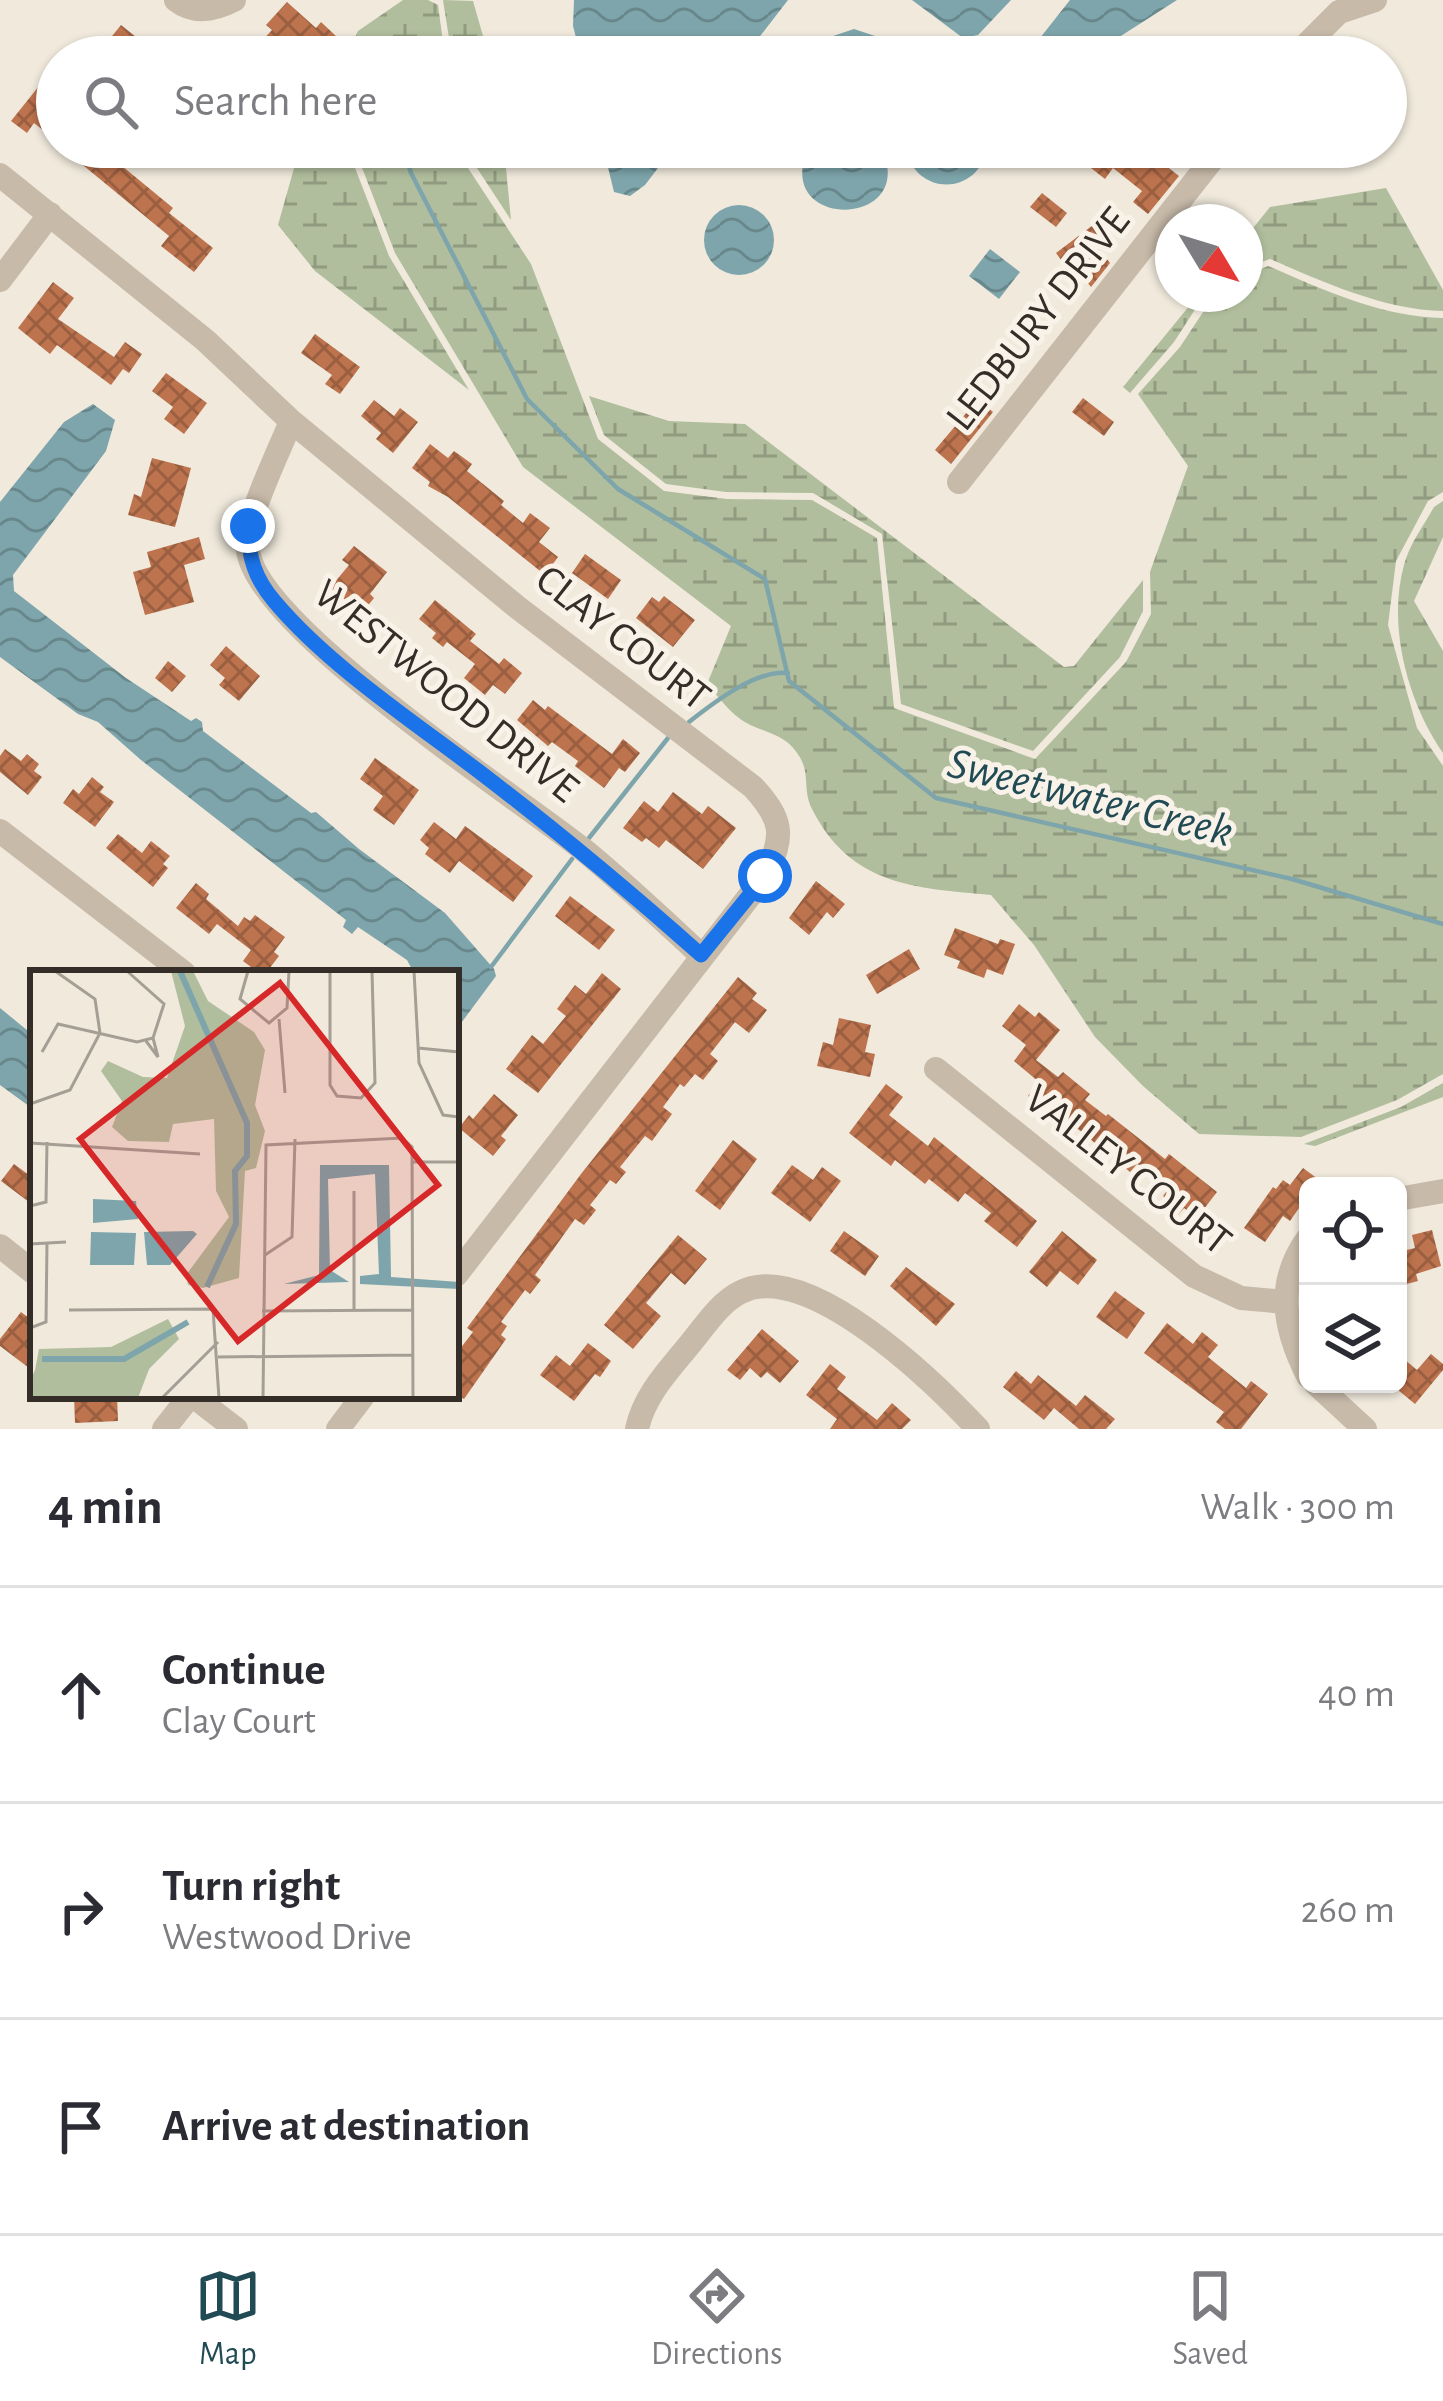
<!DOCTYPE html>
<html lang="en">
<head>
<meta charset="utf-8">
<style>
  body { margin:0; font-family:"Alegreya Sans",sans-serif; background:#f7f7f7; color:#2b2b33 }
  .controls { position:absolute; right:36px; bottom:36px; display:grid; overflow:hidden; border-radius:18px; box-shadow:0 3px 9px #0004 }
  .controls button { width:108px; height:108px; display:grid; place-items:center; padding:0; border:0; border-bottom:3px solid #e1e1e2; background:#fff; color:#2b2b33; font:60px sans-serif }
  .compass { position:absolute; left:1155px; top:204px; width:108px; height:108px; border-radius:50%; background:#fff; box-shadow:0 3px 9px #0004; rotate:128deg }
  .stop { position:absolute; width:36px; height:36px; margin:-27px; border:9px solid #1a73e8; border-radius:50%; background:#fff }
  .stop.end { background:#1a73e8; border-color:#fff; box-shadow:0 3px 12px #0008 }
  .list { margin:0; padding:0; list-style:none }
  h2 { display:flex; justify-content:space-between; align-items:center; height:156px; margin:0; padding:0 48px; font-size:51px }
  h2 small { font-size:39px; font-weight:400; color:#7c7c81 }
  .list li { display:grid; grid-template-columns:78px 1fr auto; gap:36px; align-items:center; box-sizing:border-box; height:216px; padding:0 48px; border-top:3px solid #e1e1e2 }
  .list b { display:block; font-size:45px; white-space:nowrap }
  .list p { margin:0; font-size:39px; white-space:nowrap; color:#7c7c81 }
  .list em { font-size:39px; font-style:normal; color:#7c7c81 }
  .icon { flex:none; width:66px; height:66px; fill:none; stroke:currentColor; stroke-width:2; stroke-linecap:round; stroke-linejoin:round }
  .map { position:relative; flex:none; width:1443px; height:1429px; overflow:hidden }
  .search { position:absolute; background:#fff; box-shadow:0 3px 9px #0004; left:36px; right:36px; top:36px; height:132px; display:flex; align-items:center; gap:30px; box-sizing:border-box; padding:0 42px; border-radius:66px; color:#7c7c81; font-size:45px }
  .sheet { height:804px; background:#fff }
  nav { display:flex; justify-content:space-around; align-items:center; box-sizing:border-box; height:168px; border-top:3px solid #e1e1e2; background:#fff; font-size:33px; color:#7c7c81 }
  nav a { display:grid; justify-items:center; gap:6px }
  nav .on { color:#214b54 }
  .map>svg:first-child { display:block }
</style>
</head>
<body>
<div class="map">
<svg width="1443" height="1429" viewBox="0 0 1443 1429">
  <defs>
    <pattern id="wetland-marsh" width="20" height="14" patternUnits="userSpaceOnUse" patternTransform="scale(3)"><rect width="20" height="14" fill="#b0be9d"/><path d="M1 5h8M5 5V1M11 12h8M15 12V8" fill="none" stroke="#909b80"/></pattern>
    <pattern id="water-waves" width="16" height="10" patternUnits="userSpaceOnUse" patternTransform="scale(3)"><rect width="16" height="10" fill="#7da5ab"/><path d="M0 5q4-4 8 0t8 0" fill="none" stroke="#67878b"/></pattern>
    <pattern id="building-cross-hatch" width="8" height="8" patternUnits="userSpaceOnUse" patternTransform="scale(3)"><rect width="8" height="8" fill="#bd734d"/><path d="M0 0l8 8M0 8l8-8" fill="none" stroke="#9a5f40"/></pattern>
  </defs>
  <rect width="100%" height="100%" fill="#f0e9dc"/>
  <!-- wetland -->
  <path fill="url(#wetland-marsh)" d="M403 0H428L438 5 445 57H346L358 31Z
    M443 0 473 1 489 57H452Z
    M304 147H347L389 256 469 390 315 271 278 225 298 154Z
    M354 147H461L466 165 531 264 598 439 664 491 727 499 812 500 877 538 894 708 1035 759 1126 662 1151 614 1150 572 1188 466 1138 394 1180 347 1215 294H1245V276L1268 266C1321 289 1384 318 1443 318V492L1428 501 1396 561 1388 625 1417 728 1443 766V1074L1397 1100 1301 1137 1199 1134 1143 1086 1095 1037 1034 945 991 895C915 888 851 886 812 809 801 787 813 771 794 749 781 732 755 731 739 718 727 709 717 695 707 684L731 626 523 467 395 253Z
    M469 147H504L511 220 473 162Z
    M1386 188 1443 290V311C1385 310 1323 282 1270 259L1245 268V238L1270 207Z
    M1199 294H1205L1174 342 1130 393 1123 387Z
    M589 396 669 421 745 424 1064 667 1074 666 1143 580V611L1120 657 1033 751 901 704 882 534 813 493 726 492 666 484 604 435Z
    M1443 501V537L1414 601 1443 651V753C1408 703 1387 626 1404 565 1409 545 1424 525 1434 507Z
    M1443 1083V1097L1315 1146 1304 1144 1401 1107Z"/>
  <!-- water -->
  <path fill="url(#water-waves)" d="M574 0H788L744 57H581L573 26Z
    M912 0H1011L978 35 963 38Z
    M1070 0H1177L1088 57H1025Z
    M854 29 881 38 894 57H813L827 38Z
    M603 147H674L645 185 630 196 614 192Z
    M809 147H881C921 230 769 231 809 147Z
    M905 147H988C978 197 915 197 905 147Z
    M704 240a35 35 0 1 1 70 0a35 35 0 1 1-70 0Z
    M990 249 1020 272 999 299 969 276Z
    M93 404 115 420 106 451 13 575 14 591 126 678 191 721 196 718 202 722 203 731 311 813 316 812 359 849 445 913 494 969 496 976 456 1030V973H414L407 960 358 927 352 934 343 927 346 920 141 760 98 722 78 714 0 657V502L64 422Z
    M0 1008 33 1035V1109L0 1085Z"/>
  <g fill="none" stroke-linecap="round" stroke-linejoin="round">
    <!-- stream -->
    <path stroke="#7da5ab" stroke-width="4.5" d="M345 53 348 57
      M403 147 411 173 527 399 618 489 765 579 789 681 936 798 1292 879 1443 924
      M689 722C713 703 757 669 788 673
      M589 838 668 738
      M491 967 572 859"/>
  </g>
  <!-- building -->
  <path fill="url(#building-cross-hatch)" d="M287 2 316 28 321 22 337 37 319 57H303L291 46 282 57H267L256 47 272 30 266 25Z
    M121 25 141 41 129 57 108 41Z
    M39 86 57 101V141L34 123 27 133 11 121Z
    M61 147H99L173 208 169 213 213 248 194 272 161 246 169 236Z
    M1120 147H1142L1179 176 1148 214 1133 202 1142 191 1113 168 1105 179 1091 168 1103 152 1111 158Z
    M1042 193 1067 213 1056 227 1030 207Z
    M1097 222 1110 240 1099 249 1110 263 1091 287 1075 267 1069 271 1056 253Z
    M53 282 74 298 58 319 114 357 125 342 142 354 129 373 123 369 111 385 57 345 50 354 18 328Z
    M315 334 360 367 340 394 325 384 332 375 301 353Z
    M166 373 207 403 184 434 164 419 173 407 152 391Z
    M1083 398 1114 422 1104 436 1072 412Z
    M978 399 993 412 951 464 935 450Z
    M374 400 394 416 400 408 418 422 393 453 376 439 381 433 361 416Z
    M430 444 448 458 454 451 472 464 467 471 504 501 501 505 523 523 530 513 550 528 539 542 558 557 545 575 448 497 428 486 430 482 412 468Z
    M152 458 191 468 175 527 128 515 134 494 141 497Z
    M199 537 205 559 184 565 194 602 145 615 133 572 151 567 147 552Z
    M354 546 387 572 370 594 374 598 362 613 330 588 349 565 342 560Z
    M585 554 621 580 608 599 572 573Z
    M664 596 695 620 673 647 636 618 652 597 659 602Z
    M435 600 476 634 470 641 499 664 504 658 522 673 505 694 493 685 485 695 464 678 475 664 447 642 443 647 432 638 436 633 419 619Z
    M226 646 260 676 239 701 219 685 225 678 210 665Z
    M168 661 186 676 172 692 155 678Z
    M533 700 545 710 548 706 612 754 623 739 640 753 625 772 619 768 604 788 575 766 578 761 552 742 548 746 517 720Z
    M5 749 21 761 27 754 39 764 34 771 42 777 28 795 0 772V756Z
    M375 758 419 790 394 825 373 810 383 796 360 779Z
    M92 777 104 787 100 792 114 802 95 827 63 803 73 789 79 794Z
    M673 792 702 814 708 806 736 828 703 869 666 840 659 848 646 838 642 842 623 828 644 801 658 812Z
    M434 822 456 839 465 826 533 876 513 902 459 861 450 873 425 854 429 848 420 840Z
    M118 834 142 853 151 841 170 856 163 864 168 868 153 887 106 848Z
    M816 881 845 904 833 918 827 912 809 935 789 918Z
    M196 883 209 894 206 899 238 926 244 917 250 921 255 915 285 937 274 952 279 956 266 973H259L243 961 251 950 217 924 209 934 176 908Z
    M570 896 615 930 599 950 555 916Z
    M955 928 998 944 1000 939 1015 944 1003 975 987 969 984 978 957 968 960 961 944 955Z
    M909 949 920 969 877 994 866 975Z
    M602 973 621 989 538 1093 506 1069 532 1035 543 1044 566 1016 557 1009 575 985 586 994Z
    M738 977 757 993 752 999 767 1010 749 1033 735 1022 710 1054 718 1061 703 1080 695 1074 684 1087 680 1084 663 1107 672 1114 652 1141 645 1136 620 1167 626 1172 616 1184 610 1180 590 1205 596 1210 584 1225 575 1219 535 1275 541 1280 530 1294 525 1290 501 1322 507 1326 501 1335 506 1339 464 1399 456 1393V1354L473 1332 467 1328 581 1174Z
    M1019 1004 1035 1017 1039 1012 1060 1030 1036 1060 1058 1077 1063 1072 1090 1094 1085 1100 1106 1116 1108 1114 1165 1159 1169 1154 1217 1192 1197 1218 1184 1208 1177 1216 1166 1208 1170 1202 1163 1196 1170 1187 1144 1167 1137 1164 1130 1172 1049 1105 1045 1110 1028 1096 1039 1082 1014 1061 1026 1045 1002 1026Z
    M839 1018 871 1025 865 1052 875 1054 870 1077 817 1066 823 1042 833 1045Z
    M886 1084 903 1097 889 1115 928 1146 934 1137 1037 1221 1017 1247 984 1221 991 1213 965 1193 958 1202 929 1179 925 1184 895 1160 891 1166 849 1133Z
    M494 1094 518 1115 501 1136 506 1140 493 1156 459 1128 469 1115 473 1119Z
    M733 1140 757 1159 720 1210 695 1191Z
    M14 1164 33 1178V1205L1 1181Z
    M792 1165 813 1180 822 1167 841 1181 810 1222 771 1193Z
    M1303 1168 1318 1179 1308 1186 1306 1198 1290 1221 1283 1216 1265 1242 1244 1228 1273 1187 1276 1189 1283 1180 1290 1185Z
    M1432 1230 1441 1266 1416 1274 1418 1281 1403 1285 1398 1277V1252L1415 1248 1412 1235Z
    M844 1231 879 1256 865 1276 830 1251Z
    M1062 1231 1097 1260 1078 1285 1060 1271 1047 1287 1029 1272Z
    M678 1235 707 1259 685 1285 671 1273 646 1303 661 1316 633 1349 604 1325Z
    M906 1267 955 1304 936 1326 890 1286Z
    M1115 1291 1145 1313 1127 1339 1096 1317Z
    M21 1312 33 1321V1371L0 1346V1339Z
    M1167 1323 1193 1344 1202 1332 1218 1345 1208 1357 1246 1388 1251 1381 1268 1394 1241 1429H1225L1216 1422 1224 1412 1144 1353Z
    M762 1329 799 1361 780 1383 767 1372 761 1378 750 1368 740 1380 727 1370Z
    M588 1343 611 1361 600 1377 595 1374 574 1401 540 1375 556 1355 570 1366Z
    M1398 1354 1417 1370 1431 1354 1443 1364V1370L1415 1404 1398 1390Z
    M830 1364 846 1377 837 1389 877 1420 892 1403 911 1420 902 1429H830L837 1419 806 1395Z
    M1016 1371 1031 1384 1038 1375 1076 1406 1085 1395 1115 1419 1106 1429H1079L1054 1408 1044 1420 1003 1387Z
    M74 1396H117L118 1421 75 1423Z"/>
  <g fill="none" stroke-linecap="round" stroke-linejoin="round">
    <!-- minor -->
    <path stroke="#c7baa9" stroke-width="24" d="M176 0C194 14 215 10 234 0
      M1294 57 1339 12 1375 0
      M0 175 205 340 291 421 517 607 753 787C783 820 785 835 765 876L456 1275
      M0 280 50 214
      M291 421C279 452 244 520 248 550 256 626 517 797 585 851 625 884 663 920 701 955
      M959 482 1222 147
      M0 831 184 973
      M936 1069 1194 1276 1241 1298 1285 1302
      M1398 1199 1443 1191
      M1308 1238C1275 1283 1284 1329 1308 1376
      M0 1246 33 1272
      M1316 1384 1365 1429
      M193 1396 236 1429
      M164 1429 190 1396
      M338 1429 363 1396
      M637 1429C644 1395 669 1370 690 1344 705 1326 720 1302 741 1292 808 1258 936 1384 978 1429"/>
  </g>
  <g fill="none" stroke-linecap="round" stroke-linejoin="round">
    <!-- route -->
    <path stroke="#1a73e8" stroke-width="15" d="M248 526C248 557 255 579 275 602 329 666 414 722 481 773 557 831 629 891 701 955L765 876"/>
  </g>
  <g text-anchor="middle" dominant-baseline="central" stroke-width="10" stroke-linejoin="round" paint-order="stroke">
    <!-- street labels -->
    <g font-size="42" fill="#352e28" stroke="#f8f2e8">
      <text transform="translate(1038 319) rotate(-52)">LEDBURY DRIVE</text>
      <text transform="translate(623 638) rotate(38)">CLAY COURT</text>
      <text transform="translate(446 691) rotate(39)">WESTWOOD DRIVE</text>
      <text transform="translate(1128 1170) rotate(38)">VALLEY COURT</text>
    </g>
    <!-- water labels -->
    <g font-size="45" font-style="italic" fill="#214b54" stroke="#f8f2e8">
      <text transform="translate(1090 798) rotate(14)">Sweetwater Creek</text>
    </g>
  </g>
  <!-- overview -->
  <g transform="translate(30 970)">
    <rect width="429" height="429" fill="#f0e9dc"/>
    <path d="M138 349 149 369 90 428 0 427 9 379 81 377Z" fill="#b0be9d"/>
    <path d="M141 1H163L178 31 224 62 235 80 225 135 235 161 226 198 215 201 209 308 173 318 158 315 156 305 199 247 186 221 184 149 143 154 139 172 98 171 82 157 92 131 71 101 78 91 113 107 137 108 155 56ZM114 375 126 381 108 428H18L0 411 9 392 75 393Z" fill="#b0be9d"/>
    <path d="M290 195H359L361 307 429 312V319L330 314V306L349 304 345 204 298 209 300 300 319 312 254 314 289 305ZM63 229 106 231 108 249 63 253ZM114 262 163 261 167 264 140 295H117ZM106 263 104 295H60L61 262Z" fill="#7da5ab"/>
    <path fill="none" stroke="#7da5ab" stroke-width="6" d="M150 1 217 153V186L205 201 206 254 177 317M12 389H94L158 352"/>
    <path fill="none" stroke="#a59e94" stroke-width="3" d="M218 1 210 29 239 53 257 38 259 1M292 1H429M300 1V115L307 126 331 128 345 113 342 1M384 1 389 93 413 145 429 147M249 49 255 123M116 71 128 87 123 68M388 78 429 82M12 82 28 54 107 72 123 68 134 34 97 1M0 134 40 120 70 63 65 29 25 1M0 173 170 184M382 192H429M324 221V340M0 236 16 232 17 172M0 274 36 272M235 285 262 267 265 169M39 340 183 339 189 428M232 341 383 340M0 358 16 352 17 273M188 387 383 385M132 428 188 372M233 428 236 175 372 168 382 177 383 428"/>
    <path fill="#d62828" fill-opacity="0.15" stroke="#d62828" stroke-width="6" d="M250 13 408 215 208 371 50 169Z"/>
    <rect width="429" height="429" fill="none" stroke="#352e28" stroke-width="6"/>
  </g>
</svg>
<div class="controls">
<button><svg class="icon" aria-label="locate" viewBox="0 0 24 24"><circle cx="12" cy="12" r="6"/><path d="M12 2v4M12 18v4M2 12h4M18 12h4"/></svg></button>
<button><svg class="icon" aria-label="layers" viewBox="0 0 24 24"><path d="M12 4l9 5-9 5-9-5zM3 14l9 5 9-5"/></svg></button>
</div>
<svg class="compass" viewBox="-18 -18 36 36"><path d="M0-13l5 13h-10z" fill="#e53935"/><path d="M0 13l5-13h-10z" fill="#7c7c81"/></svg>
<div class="stop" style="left:765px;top:876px"></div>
<div class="stop end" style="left:248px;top:526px"></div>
<div class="search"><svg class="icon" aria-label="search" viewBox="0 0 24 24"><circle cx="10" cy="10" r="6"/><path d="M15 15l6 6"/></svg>Search here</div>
</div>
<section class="sheet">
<h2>4 min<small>Walk · 300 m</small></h2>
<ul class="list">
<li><svg class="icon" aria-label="ahead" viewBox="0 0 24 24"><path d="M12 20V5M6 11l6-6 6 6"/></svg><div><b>Continue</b><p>Clay Court</p></div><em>40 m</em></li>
<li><svg class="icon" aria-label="right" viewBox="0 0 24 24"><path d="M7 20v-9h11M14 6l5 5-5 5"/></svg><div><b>Turn right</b><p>Westwood Drive</p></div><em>260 m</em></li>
<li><svg class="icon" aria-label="arrive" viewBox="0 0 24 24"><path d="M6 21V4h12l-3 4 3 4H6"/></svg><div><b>Arrive at destination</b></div></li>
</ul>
</section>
<nav>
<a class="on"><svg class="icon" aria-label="map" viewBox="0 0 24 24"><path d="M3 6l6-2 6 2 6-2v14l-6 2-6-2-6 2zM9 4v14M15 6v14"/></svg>Map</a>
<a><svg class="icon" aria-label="directions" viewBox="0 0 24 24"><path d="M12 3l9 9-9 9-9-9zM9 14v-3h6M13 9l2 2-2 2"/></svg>Directions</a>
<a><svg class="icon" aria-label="saved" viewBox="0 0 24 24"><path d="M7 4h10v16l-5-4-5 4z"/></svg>Saved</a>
</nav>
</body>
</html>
